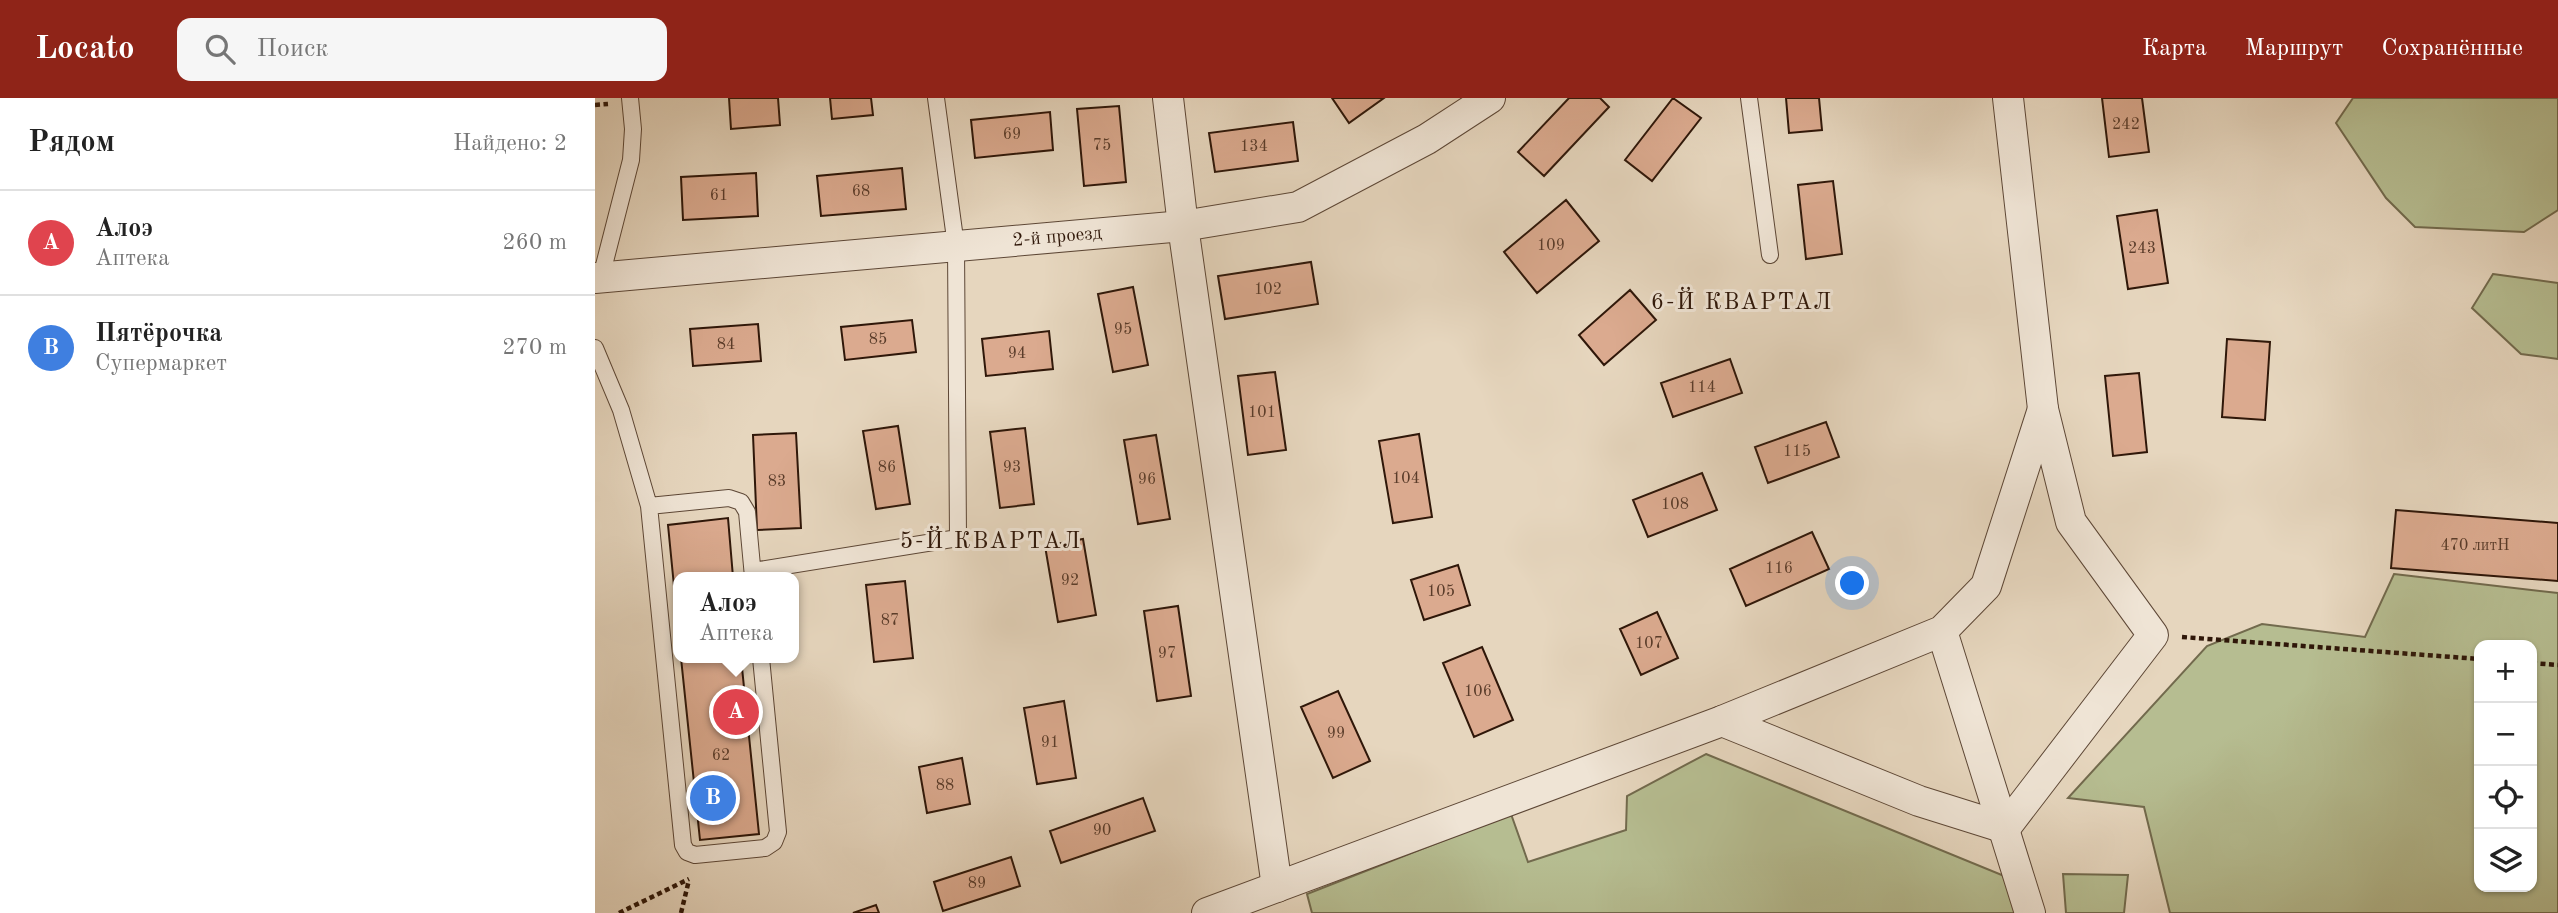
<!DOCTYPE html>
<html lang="ru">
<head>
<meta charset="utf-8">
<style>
  body { margin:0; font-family:"Old Standard TT",serif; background:#f6f6f6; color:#222 }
  .controls { position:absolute; right:21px; bottom:21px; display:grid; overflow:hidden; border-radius:14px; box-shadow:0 2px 5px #0004 }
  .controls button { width:63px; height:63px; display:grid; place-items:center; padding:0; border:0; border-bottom:2px solid #e0e0e0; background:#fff; color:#222; font:35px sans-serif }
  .you { position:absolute; left:1258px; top:486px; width:24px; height:24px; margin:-18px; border:5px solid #fff; border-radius:50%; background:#1a73e8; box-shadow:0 0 0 10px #1a73e833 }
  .badge { display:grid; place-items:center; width:46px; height:46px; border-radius:50%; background:#8f2418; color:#fff; font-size:23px; font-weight:700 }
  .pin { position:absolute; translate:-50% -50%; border:4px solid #fff; box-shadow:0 2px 7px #0006 }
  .popup { position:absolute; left:78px; top:474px; width:126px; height:91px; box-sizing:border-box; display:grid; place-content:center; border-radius:14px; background:#fff; filter:drop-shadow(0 2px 5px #0005); font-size:23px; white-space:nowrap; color:#767676 }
  .popup b { font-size:26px; color:#222 }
  .popup::after { content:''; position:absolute; left:50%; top:100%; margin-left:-14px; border:14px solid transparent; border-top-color:#fff }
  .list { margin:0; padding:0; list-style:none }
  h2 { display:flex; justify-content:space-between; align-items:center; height:91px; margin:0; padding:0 28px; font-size:30px }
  h2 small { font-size:23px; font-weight:400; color:#767676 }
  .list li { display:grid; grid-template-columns:46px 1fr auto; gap:21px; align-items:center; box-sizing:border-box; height:105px; padding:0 28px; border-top:2px solid #e0e0e0 }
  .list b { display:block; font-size:26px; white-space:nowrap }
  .list p { margin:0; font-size:23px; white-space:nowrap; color:#767676 }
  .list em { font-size:23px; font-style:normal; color:#767676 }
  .icon { flex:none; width:38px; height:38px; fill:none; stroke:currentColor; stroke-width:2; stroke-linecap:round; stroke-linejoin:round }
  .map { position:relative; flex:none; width:1963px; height:815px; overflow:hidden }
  header { display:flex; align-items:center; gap:42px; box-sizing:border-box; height:98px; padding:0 35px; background:#8f2418; color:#fff }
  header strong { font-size:33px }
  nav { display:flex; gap:38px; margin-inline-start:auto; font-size:24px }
  .search { width:490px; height:63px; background:#f6f6f6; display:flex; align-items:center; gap:18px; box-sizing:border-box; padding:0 24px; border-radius:14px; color:#767676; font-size:26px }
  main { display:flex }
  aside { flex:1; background:#fff }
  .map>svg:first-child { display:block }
</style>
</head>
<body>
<header>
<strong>Locato</strong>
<div class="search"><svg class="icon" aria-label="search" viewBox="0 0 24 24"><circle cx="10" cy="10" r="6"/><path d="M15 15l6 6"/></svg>Поиск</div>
<nav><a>Карта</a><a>Маршрут</a><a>Сохранённые</a></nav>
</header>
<main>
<aside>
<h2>Рядом<small>Найдено: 2</small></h2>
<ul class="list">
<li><span class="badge" style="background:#e0444e">A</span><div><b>Алоэ</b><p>Аптека</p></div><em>260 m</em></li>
<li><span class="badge" style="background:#3f7fe0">B</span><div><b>Пятёрочка</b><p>Супермаркет</p></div><em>270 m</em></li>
</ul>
</aside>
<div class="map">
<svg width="1963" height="815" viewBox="0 0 1963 815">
  <rect width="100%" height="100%" fill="#e6d6be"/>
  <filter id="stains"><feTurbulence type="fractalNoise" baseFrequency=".00286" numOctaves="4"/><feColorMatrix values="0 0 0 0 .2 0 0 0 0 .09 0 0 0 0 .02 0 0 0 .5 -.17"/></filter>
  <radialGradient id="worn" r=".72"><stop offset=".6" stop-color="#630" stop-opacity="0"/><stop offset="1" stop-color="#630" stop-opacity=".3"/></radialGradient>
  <!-- green -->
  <path fill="#b6bd91" stroke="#726a4d" stroke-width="2" fill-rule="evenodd" d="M1758 0H1963V112L1929 134 1820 129 1791 100 1741 25Z
    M1898 176 1963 185V261L1926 256 1877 210Z
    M1799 476 1963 495V815H1575L1549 709 1473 700 1612 548 1667 526 1770 539ZM1937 547V789H1884V547Z
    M1111 656 1419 782 1425 815H717L712 796 916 716 933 764 1031 732 1032 698Z
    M1468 776 1533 777 1529 815H1471Z"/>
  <!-- building -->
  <path fill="#dbaa8f" stroke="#2f1709" stroke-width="2" d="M134 0H183L185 27 136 31Z
    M235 0H276L278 17 237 21Z
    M737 0H789L754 25Z
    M974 0H1005L1014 9 949 78 923 54Z
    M1078 0 1106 20 1057 83 1030 62Z
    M1191 0H1224L1227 32 1194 35Z
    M1507 0H1547L1554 54 1514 59Z
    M524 8 531 84 489 88 482 11Z
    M455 14 458 52 380 60 376 22Z
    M698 24 703 63 620 74 614 35Z
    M307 70 311 111 226 118 222 78Z
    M161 75 163 118 88 122 86 79Z
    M1238 83 1247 156 1211 161 1203 87Z
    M971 102 1004 143 942 195 909 154Z
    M1562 112 1573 185 1533 191 1522 118Z
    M716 164 723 206 630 221 623 178Z
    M538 189 553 267 518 274 503 196Z
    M1035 192 1061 222 1009 267 984 237Z
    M317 222 321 254 250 262 246 229Z
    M163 226 166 263 98 268 95 231Z
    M454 233 458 271 391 278 387 241Z
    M1632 241 1675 244 1670 322 1627 319Z
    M1135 261 1147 295 1078 319 1066 285Z
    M680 274 691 352 653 357 643 278Z
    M1544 275 1552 354 1518 358 1510 278Z
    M1231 324 1244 359 1173 385 1160 349Z
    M303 328 315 406 281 411 268 333Z
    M430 330 439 406 405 410 395 334Z
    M201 335 206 430 162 432 158 337Z
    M824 336 837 419 798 425 784 343Z
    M561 337 575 421 543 426 529 342Z
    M1107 375 1122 412 1053 439 1038 402Z
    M1801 412 1963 425V483L1796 470Z
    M133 420 138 479H83V529L73 427Z
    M1217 434 1234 471 1151 508 1135 471Z
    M488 441 501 517 463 524 450 448Z
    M863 467 875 507 829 522 816 482Z
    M310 483 318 560 279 564 271 487Z
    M583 508 596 598 562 603 549 513Z
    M1062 514 1083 560 1046 577 1025 531Z
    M887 549 918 622 879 639 848 565Z
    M86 560H146L164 736 105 742Z
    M743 593 775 663 738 680 706 609Z
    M469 603 481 680 442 686 429 610Z
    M367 660 375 706 332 715 324 669Z
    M548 700 560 733 466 765 455 733Z
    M416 759 425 788 348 813 339 784Z
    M281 807 284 815H258Z"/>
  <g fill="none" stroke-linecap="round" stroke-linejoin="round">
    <defs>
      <path id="service" d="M1154 0 1175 157
        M6 179 36 62 38 31 35 0
        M0 250 26 312 54 408 88 747 92 754 100 757 170 750 179 744 183 734 166 560
        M54 408 134 400 146 404 152 414 158 479
        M158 473 363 440 361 148 341 0"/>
      <g id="minor">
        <path d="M573 0 588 128 682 789"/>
        <path id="s1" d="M0 180 588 128 703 109 832 41 895 0"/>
        <path d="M1347 533 1435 815"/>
        <path d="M1127 623 1324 703 1410 730"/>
        <path d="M1410 730 1558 537 1476 424 1448 311 1413 0"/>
        <path d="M612 815 1127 623 1347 533 1391 488 1448 311"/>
      </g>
    </defs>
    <!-- service casing -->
    <use href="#service" stroke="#5d4736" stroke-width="18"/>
    <!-- minor casing -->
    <use href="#minor" stroke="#5d4736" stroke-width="32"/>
    <!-- path -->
    <path stroke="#2f1709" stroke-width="4.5" stroke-dasharray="5 3.5" stroke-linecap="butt" d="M0 7 13 6
      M1587 539 1884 561
      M1937 565 1963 567
      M24 815 94 781
      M86 815 94 782"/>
    <!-- service -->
    <use href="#service" stroke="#efe4d5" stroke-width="16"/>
    <!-- minor -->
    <use href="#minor" stroke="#efe4d5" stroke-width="30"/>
  </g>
  <g text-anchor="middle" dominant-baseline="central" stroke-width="6" stroke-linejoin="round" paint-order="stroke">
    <!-- number labels -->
    <g font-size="16" fill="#5a3c2a">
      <text x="1531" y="27">242</text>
      <text x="417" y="37">69</text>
      <text x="507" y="48">75</text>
      <text x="659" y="49">134</text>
      <text x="266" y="94">68</text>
      <text x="124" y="98">61</text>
      <text x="956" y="148">109</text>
      <text x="1547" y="151">243</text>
      <text x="673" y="192">102</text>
      <text x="528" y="232">95</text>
      <text x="283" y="242">85</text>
      <text x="131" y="247">84</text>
      <text x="422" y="256">94</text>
      <text x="1107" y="290">114</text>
      <text x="667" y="315">101</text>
      <text x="1202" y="354">115</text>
      <text x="292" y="370">86</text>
      <text x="417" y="370">93</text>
      <text x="811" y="381">104</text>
      <text x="552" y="382">96</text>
      <text x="182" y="384">83</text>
      <text x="1080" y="407">108</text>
      <text x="1880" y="448">470 литН</text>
      <text x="1184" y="471">116</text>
      <text x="475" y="483">92</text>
      <text x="846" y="494">105</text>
      <text x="295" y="523">87</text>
      <text x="1054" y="546">107</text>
      <text x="572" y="556">97</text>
      <text x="883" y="594">106</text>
      <text x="741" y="636">99</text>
      <text x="455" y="645">91</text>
      <text x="126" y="658">62</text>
      <text x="350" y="688">88</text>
      <text x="507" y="733">90</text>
      <text x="382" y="786">89</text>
    </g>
    <!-- street labels -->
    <g font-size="19" fill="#2f1709" stroke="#efe4d5">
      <text stroke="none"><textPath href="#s1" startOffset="464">2-й проезд</textPath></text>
    </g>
    <!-- quarter labels -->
    <g font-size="23" letter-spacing="2" fill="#2f1709" stroke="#efe4d5">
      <text x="1147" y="204">6-Й КВАРТАЛ</text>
      <text x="396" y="443">5-Й КВАРТАЛ</text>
    </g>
  </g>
  <rect width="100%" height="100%" filter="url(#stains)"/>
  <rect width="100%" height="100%" fill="url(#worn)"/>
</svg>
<div class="controls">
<button>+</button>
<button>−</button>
<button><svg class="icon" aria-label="locate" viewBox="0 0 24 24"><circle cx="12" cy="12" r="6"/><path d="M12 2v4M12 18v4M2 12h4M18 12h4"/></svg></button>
<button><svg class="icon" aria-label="layers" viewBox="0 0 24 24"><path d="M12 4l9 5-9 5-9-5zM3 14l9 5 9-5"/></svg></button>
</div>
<div class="you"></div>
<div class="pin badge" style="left:141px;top:614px;background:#e0444e">A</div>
<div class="popup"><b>Алоэ</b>Аптека</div>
<div class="pin badge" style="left:118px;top:700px;background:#3f7fe0">B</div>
</div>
</main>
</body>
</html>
